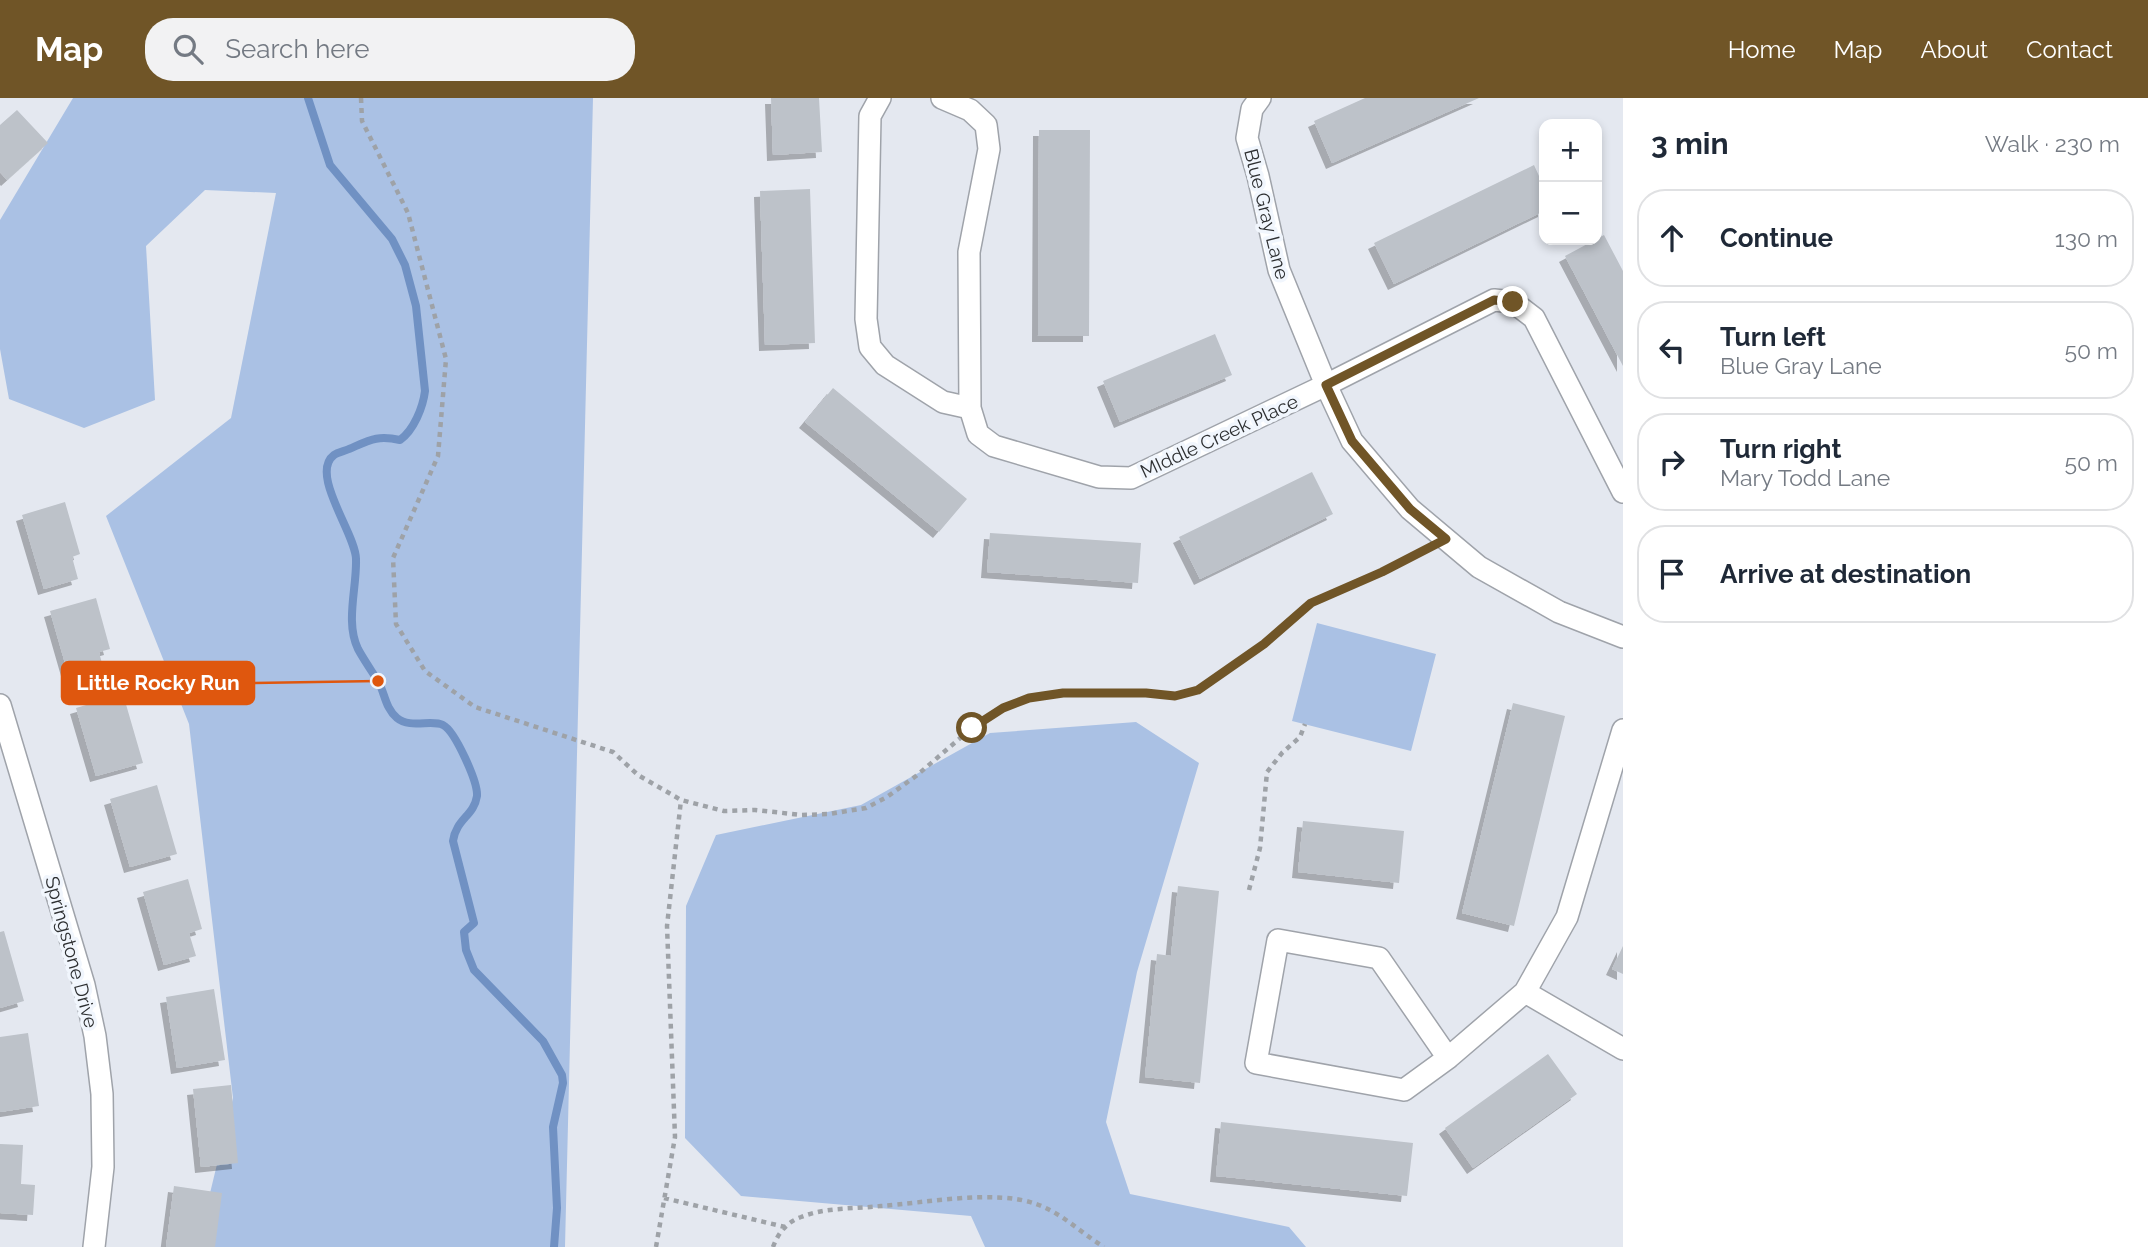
<!DOCTYPE html>
<html lang="en">
<head>
<meta charset="utf-8">
<style>
  body { margin:0; font-family:Raleway,sans-serif; background:#f2f2f3; color:#1f2937 }
  .controls { position:absolute; right:21px; top:21px; display:grid; overflow:hidden; border-radius:14px; box-shadow:0 4px 10px #0003 }
  .controls button { width:63px; height:63px; display:grid; place-items:center; padding:0; border:0; border-bottom:2px solid #e0e1e3; background:#fff; color:#1f2937; font:35px sans-serif }
  .stop { position:absolute; width:21px; height:21px; margin:-16px; border:5px solid #705527; border-radius:50%; background:#fff }
  .stop.end { background:#705527; border-color:#fff; box-shadow:0 2px 7px #0008 }
  .list { margin:0; padding:0; list-style:none }
  h2 { display:flex; justify-content:space-between; align-items:center; height:91px; margin:0; padding:0 28px; font-size:30px }
  h2 small { font-size:23px; font-weight:400; color:#747a83 }
  .list li { display:grid; grid-template-columns:46px 1fr auto; gap:21px; align-items:center; box-sizing:border-box; height:98px; margin:0 14px 14px; padding:0 14px; border:2px solid #e0e1e3; border-radius:28px }
  .list b { display:block; font-size:26px; white-space:nowrap }
  .list p { margin:0; font-size:23px; white-space:nowrap; color:#747a83 }
  .list em { font-size:23px; font-style:normal; color:#747a83 }
  .icon { flex:none; width:38px; height:38px; fill:none; stroke:currentColor; stroke-width:2; stroke-linecap:round; stroke-linejoin:round }
  .map { position:relative; flex:none; width:1623px; height:1149px; overflow:hidden }
  header { display:flex; align-items:center; gap:42px; box-sizing:border-box; height:98px; padding:0 35px; background:#705527; color:#fff }
  header strong { font-size:33px }
  nav { display:flex; gap:38px; margin-inline-start:auto; font-size:24px }
  .search { width:490px; height:63px; background:#f2f2f3; display:flex; align-items:center; gap:18px; box-sizing:border-box; padding:0 24px; border-radius:28px; color:#747a83; font-size:26px }
  main { display:flex }
  aside { flex:1; background:#fff }
  .map>svg:first-child { display:block }
</style>
</head>
<body>
<header>
<strong>Map</strong>
<div class="search"><svg class="icon" aria-label="search" viewBox="0 0 24 24"><circle cx="10" cy="10" r="6"/><path d="M15 15l6 6"/></svg>Search here</div>
<nav><a>Home</a><a>Map</a><a>About</a><a>Contact</a></nav>
</header>
<main>
<div class="map">
<svg width="1623" height="1149" viewBox="0 0 1623 1149">
  <defs>
    <filter id="shadow"><feDropShadow dx="-6" dy="6" stdDeviation="0" flood-color="#0004"/></filter>
  </defs>
  <rect width="100%" height="100%" fill="#e4e8f0"/>
  <!-- green -->
  <path fill="#aac1e4" d="M73 0H593L565 1149H197L233 1000 189 626 106 418 231 320 276 95 205 92 146 148 155 302 84 330 9 301 0 251V122Z
    M1317 525 1436 556 1411 653 1292 623Z
    M1136 624 1199 665 1137 874 1106 1024 1130 1096 1289 1129 1306 1149H985L971 1118 741 1098 685 1040 686 808 716 737 861 707 990 635Z"/>
  <g fill="none" stroke-linecap="round" stroke-linejoin="round">
    <!-- stream -->
    <path stroke="#7091c3" stroke-width="8" d="M308 0 330 67 392 141 405 167 416 208 425 293C423 309 414 332 400 342 377 337 370 342 349 351 345 353 338 354 334 357 309 376 356 436 356 461 357 490 345 524 358 551 364 562 371 572 378 583 385 595 385 610 397 620 410 631 432 621 443 627 455 633 478 684 477 698 474 718 456 721 453 743L474 825 464 834 466 852 474 872 543 943 562 977 563 985 553 1029 557 1110 554 1149"/>
  </g>
  <!-- building -->
  <path fill="#bdc2c9" filter="url(#shadow)" d="M771 0H819L822 54 773 57Z
    M1365 0H1479L1332 65 1314 23Z
    M17 12 48 45 7 82 0 74V27Z
    M1039 32H1090L1089 238H1038Z
    M1534 67 1544 89V113L1394 186 1374 145Z
    M810 91 815 245 765 247 760 93Z
    M1604 137 1623 173V268L1565 158Z
    M1215 236 1232 277 1120 324 1103 283Z
    M833 290 967 401 939 434 805 324Z
    M1312 374 1333 416 1200 481 1179 439Z
    M65 404 80 456 72 459 78 481 44 491 22 417Z
    M990 435 1141 445 1138 485 987 474Z
    M96 500 110 551 99 554 105 577 71 586 50 513Z
    M123 596 143 665 96 678 76 610Z
    M1513 605 1565 618 1514 828 1462 815Z
    M157 687 177 756 130 769 110 701Z
    M1303 723 1404 733 1399 785 1298 774Z
    M188 781 202 831 189 835 196 858 164 867 143 794Z
    M1178 788 1219 793 1200 985 1145 979 1157 856 1171 858Z
    M4 833 24 903 0 910V834Z
    M1623 848V876L1612 871Z
    M214 891 225 962 177 970 166 899Z
    M28 935 39 1008 0 1014V939Z
    M1548 956 1577 996 1473 1070 1445 1030Z
    M231 987 238 1065 201 1069 193 991Z
    M1221 1024 1413 1045 1407 1098 1216 1078Z
    M0 1046 23 1047 21 1086 35 1087 33 1117 0 1115Z
    M174 1088 222 1095 215 1149H166Z"/>
  <g fill="none" stroke-linecap="round" stroke-linejoin="round">
    <defs>
      <path id="minor" d="M880 0 870 18 866 221 870 249 885 267 943 304 970 310
        M942 0 970 12 986 27 989 51 969 154 970 310 978 336 994 348 1099 379 1131 380 1326 287 1494 202 1513 204 1534 220 1623 394
        M1260 0 1252 11 1247 40 1258 78 1279 172 1326 287 1352 343 1410 411 1479 469 1559 514 1623 539
        M0 607 84 887 95 938 102 996 103 1069 94 1149
        M1525 894 1623 951
        M1448 960 1379 860 1278 842 1256 965 1404 992 1448 960 1525 894 1567 819 1623 632"/>
    </defs>
    <!-- minor casing -->
    <use href="#minor" stroke="#9fa3aa" stroke-width="24"/>
    <!-- path -->
    <path stroke="#9ea2a7" stroke-width="4.5" stroke-dasharray="5 5" stroke-linecap="butt" d="M361 0 362 23 408 115 446 261 438 358 393 460 396 526 425 573 475 609 613 654 638 677 681 702 724 713 755 712 802 717 829 716 866 710 887 699 916 678 972 630 1003 610 1029 600 1063 595H1146L1176 598 1198 592 1264 546 1311 505 1383 474 1425 452
      M1249 792 1260 750 1267 674 1282 655 1300 639 1305 626
      M664 1100 785 1129
      M656 1149 675 1039 667 828 681 702
      M773 1149C778 1135 787 1124 801 1119 826 1109 855 1111 881 1108 925 1105 995 1091 1036 1106 1062 1115 1081 1135 1104 1149"/>
    <!-- minor -->
    <use href="#minor" stroke="#fff" stroke-width="21"/>
  </g>
  <g fill="none" stroke-linecap="round" stroke-linejoin="round">
    <!-- route -->
    <path stroke="#705527" stroke-width="9" d="M972 630 1003 610 1029 600 1063 595H1146L1175 598 1198 592 1264 546 1311 505 1382 474 1446 441 1410 411 1352 343 1326 287 1494 202 1513 204"/>
  </g>
  <g text-anchor="middle" dominant-baseline="central" stroke-width="7" stroke-linejoin="round" paint-order="stroke">
    <!-- street labels -->
    <g font-size="19" fill="#2d2f31" stroke="#f1f6fd">
      <text transform="translate(1267 116) rotate(76)">Blue Gray Lane</text>
      <text transform="translate(1219 338) rotate(-25)">MIddle Creek Place</text>
      <text transform="translate(72 854) rotate(75)">Springstone Drive</text>
    </g>
  </g>
  <!-- callouts -->
  <path fill="none" stroke="#df570e" stroke-width="2.5" d="M378 583L254 585"/>
  <circle fill="#df570e" stroke="#f1f6fd" stroke-width="2.5" cx="378" cy="583" r="7"/>
  <rect fill="#df570e" stroke="#df570e" stroke-width="2.5" x="62" y="564" width="192" height="42" rx="7"/>
  <g font-size="21" text-anchor="middle" font-weight="bold" fill="#fff">
    <text x="158" y="592">Little Rocky Run</text>
  </g>
</svg>
<div class="controls">
<button>+</button>
<button>−</button>
</div>
<div class="stop" style="left:972px;top:630px"></div>
<div class="stop end" style="left:1513px;top:204px"></div>
</div>
<aside>
<h2>3 min<small>Walk · 230 m</small></h2>
<ul class="list">
<li><svg class="icon" aria-label="ahead" viewBox="0 0 24 24"><path d="M12 20V5M6 11l6-6 6 6"/></svg><div><b>Continue</b></div><em>130 m</em></li>
<li><svg class="icon" aria-label="left" viewBox="0 0 24 24"><path d="M17 20v-9H6M10 6l-5 5 5 5"/></svg><div><b>Turn left</b><p>Blue Gray Lane</p></div><em>50 m</em></li>
<li><svg class="icon" aria-label="right" viewBox="0 0 24 24"><path d="M7 20v-9h11M14 6l5 5-5 5"/></svg><div><b>Turn right</b><p>Mary Todd Lane</p></div><em>50 m</em></li>
<li><svg class="icon" aria-label="arrive" viewBox="0 0 24 24"><path d="M6 21V4h12l-3 4 3 4H6"/></svg><div><b>Arrive at destination</b></div></li>
</ul>
</aside>
</main>
</body>
</html>
